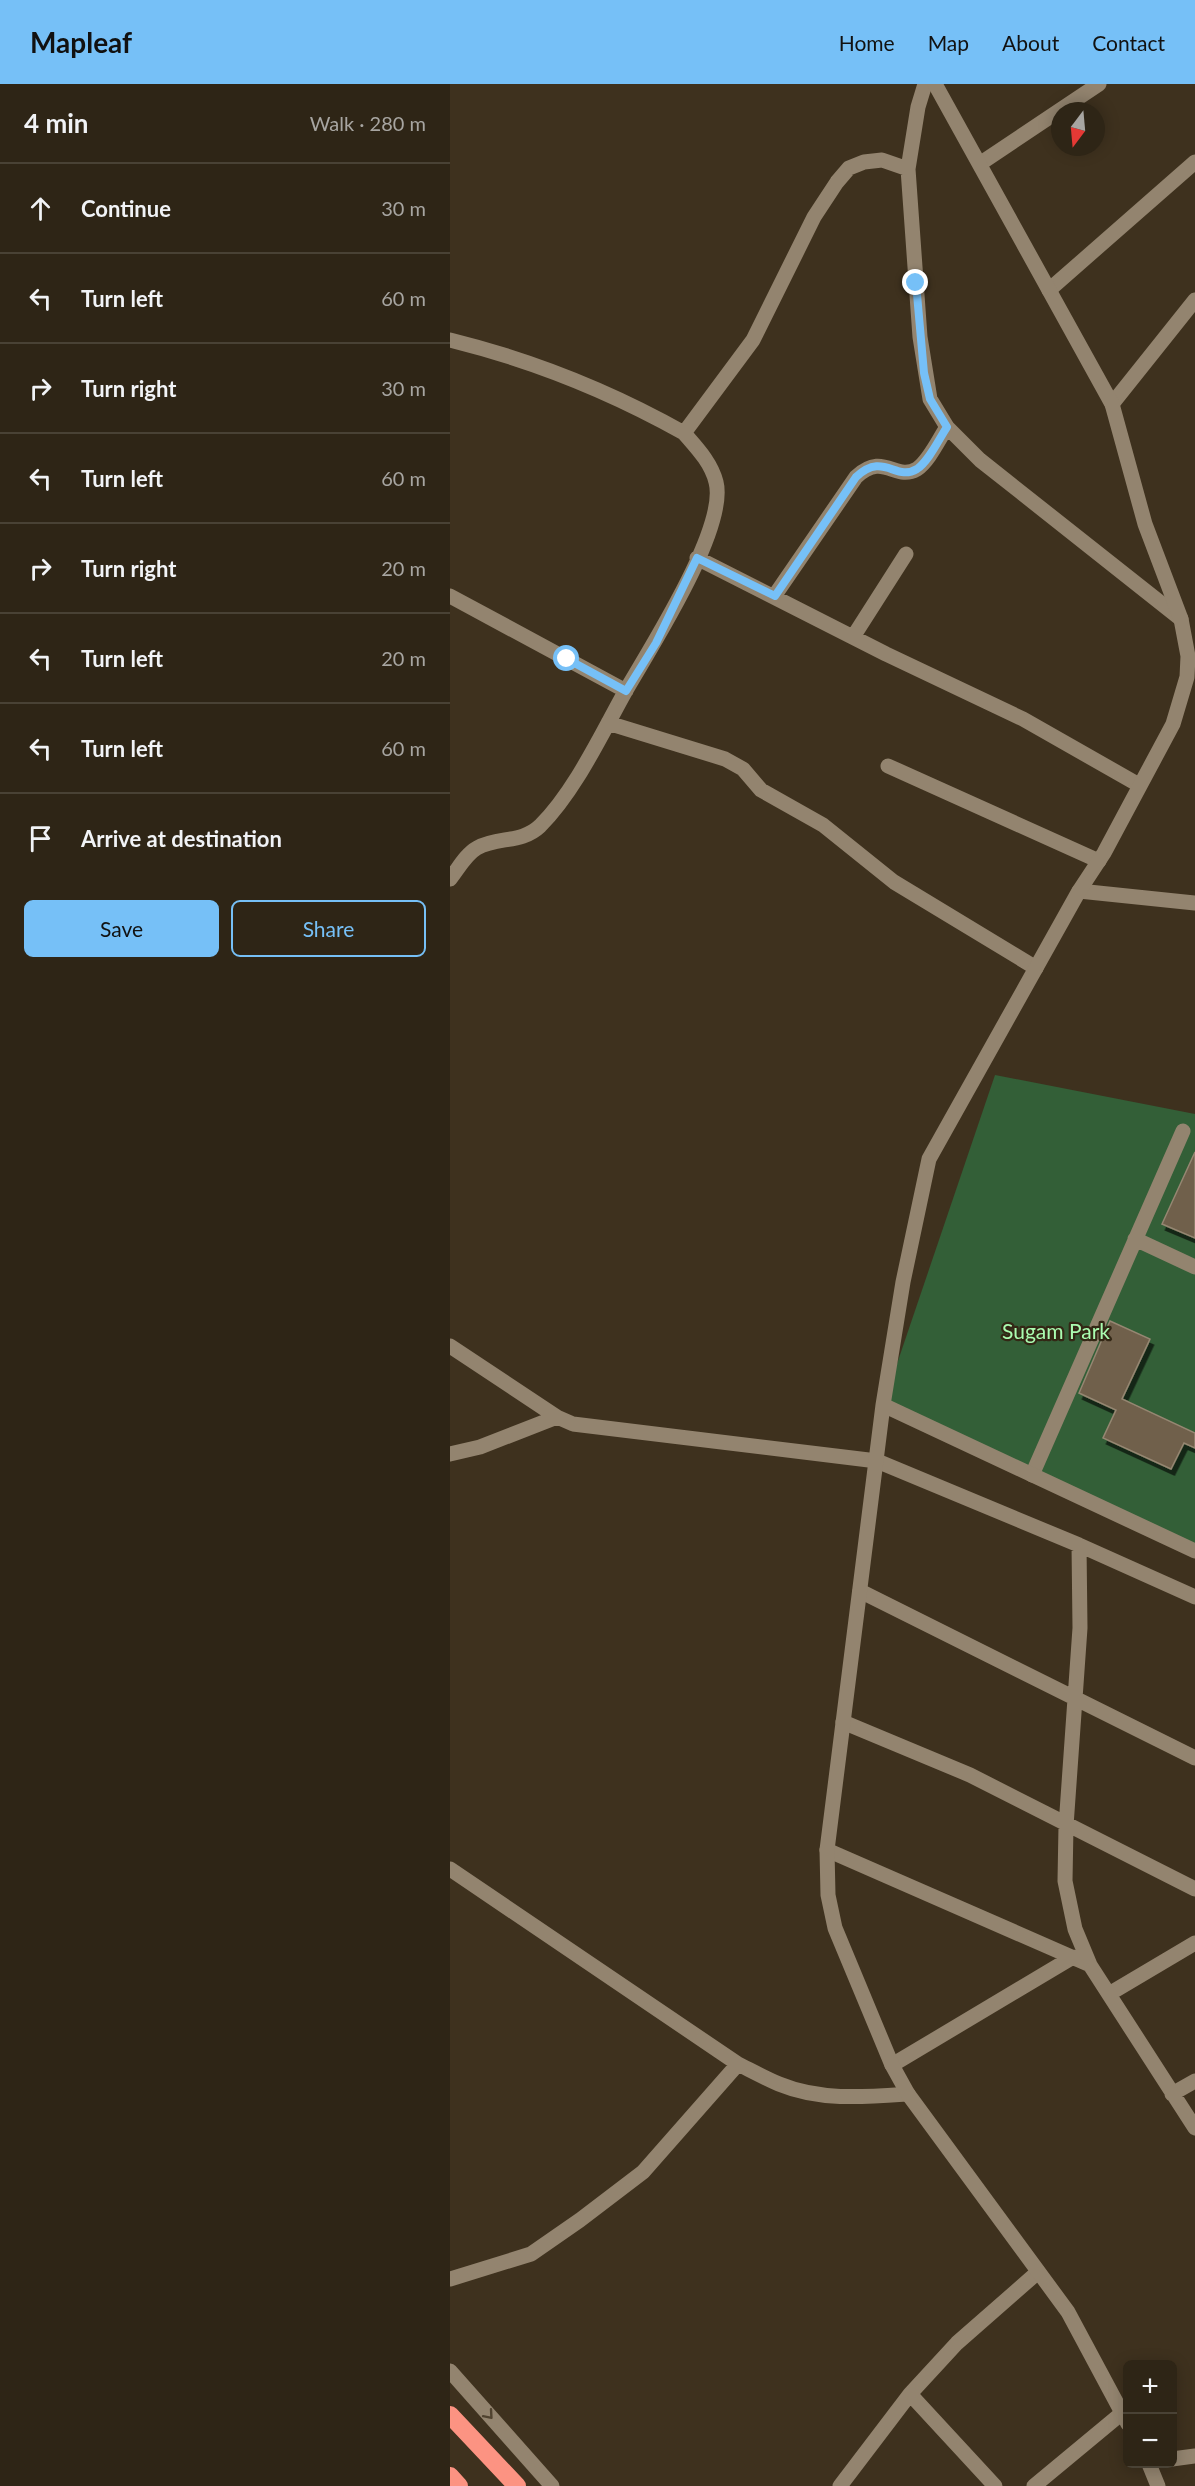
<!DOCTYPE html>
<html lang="en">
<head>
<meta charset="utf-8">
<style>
  body { margin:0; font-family:Lato,sans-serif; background:#362d1f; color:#f1f3f6 }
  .controls { position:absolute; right:18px; bottom:18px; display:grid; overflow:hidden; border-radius:9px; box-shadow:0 3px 15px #0003 }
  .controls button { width:54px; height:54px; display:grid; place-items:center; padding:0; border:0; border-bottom:2px solid #494235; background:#2e2516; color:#f1f3f6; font:30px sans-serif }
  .compass { position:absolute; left:601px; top:18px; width:54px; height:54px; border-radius:50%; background:#2e2516; box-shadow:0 3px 15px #0003; rotate:196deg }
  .stop { position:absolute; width:18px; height:18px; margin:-14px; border:4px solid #76c0f7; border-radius:50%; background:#fff }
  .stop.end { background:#76c0f7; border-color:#fff; box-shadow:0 2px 6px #0008 }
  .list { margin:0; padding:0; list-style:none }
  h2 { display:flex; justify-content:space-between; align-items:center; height:78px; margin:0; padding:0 24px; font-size:26px }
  h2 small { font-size:20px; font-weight:400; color:#a7a5a1 }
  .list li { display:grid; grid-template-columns:39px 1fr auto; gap:18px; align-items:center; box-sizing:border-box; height:90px; padding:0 24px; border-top:2px solid #494235 }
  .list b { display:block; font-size:22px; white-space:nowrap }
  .list em { font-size:20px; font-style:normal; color:#a7a5a1 }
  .actions { display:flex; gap:12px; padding:18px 24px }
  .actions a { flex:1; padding:14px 0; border:2px solid #76c0f7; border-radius:9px; text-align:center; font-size:21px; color:#76c0f7 }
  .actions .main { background:#76c0f7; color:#111 }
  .icon { flex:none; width:33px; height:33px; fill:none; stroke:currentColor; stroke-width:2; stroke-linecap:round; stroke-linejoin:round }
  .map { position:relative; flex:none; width:745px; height:2402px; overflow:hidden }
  header { display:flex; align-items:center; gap:36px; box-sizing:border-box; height:84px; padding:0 30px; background:#76c0f7; color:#111 }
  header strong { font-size:28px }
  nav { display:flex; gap:33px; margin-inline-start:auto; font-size:21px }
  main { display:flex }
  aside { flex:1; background:#2e2516 }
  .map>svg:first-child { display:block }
</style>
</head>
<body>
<header>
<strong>Mapleaf</strong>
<nav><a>Home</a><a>Map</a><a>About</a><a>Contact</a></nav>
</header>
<main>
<aside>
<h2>4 min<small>Walk · 280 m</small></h2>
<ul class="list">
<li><svg class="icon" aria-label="ahead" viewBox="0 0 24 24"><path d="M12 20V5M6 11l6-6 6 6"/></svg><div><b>Continue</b></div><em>30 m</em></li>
<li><svg class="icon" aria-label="left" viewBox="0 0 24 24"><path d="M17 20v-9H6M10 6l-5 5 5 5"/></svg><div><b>Turn left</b></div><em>60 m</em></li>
<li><svg class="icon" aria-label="right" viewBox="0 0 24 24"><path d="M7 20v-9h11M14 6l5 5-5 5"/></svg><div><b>Turn right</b></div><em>30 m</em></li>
<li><svg class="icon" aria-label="left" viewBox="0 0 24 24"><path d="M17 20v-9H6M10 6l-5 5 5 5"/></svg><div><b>Turn left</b></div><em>60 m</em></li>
<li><svg class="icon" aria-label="right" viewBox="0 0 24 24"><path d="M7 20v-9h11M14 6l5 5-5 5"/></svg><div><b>Turn right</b></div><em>20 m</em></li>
<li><svg class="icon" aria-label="left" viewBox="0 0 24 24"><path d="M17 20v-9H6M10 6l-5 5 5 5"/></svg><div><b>Turn left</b></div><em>20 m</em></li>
<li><svg class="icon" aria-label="left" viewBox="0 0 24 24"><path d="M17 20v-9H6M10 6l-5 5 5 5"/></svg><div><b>Turn left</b></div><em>60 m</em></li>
<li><svg class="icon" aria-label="arrive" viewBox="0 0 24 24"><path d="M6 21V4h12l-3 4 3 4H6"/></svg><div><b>Arrive at destination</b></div></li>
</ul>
<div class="actions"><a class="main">Save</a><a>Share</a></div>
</aside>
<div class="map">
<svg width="745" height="2402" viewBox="0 0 745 2402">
  <defs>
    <filter id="shadow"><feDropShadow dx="3.5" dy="6" stdDeviation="0" flood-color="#0009"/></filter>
  </defs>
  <rect width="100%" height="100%" fill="#3e311e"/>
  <!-- green -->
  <path fill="#335f37" d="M545 991 745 1030V1467L433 1321Z"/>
  <!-- building -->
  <path fill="#6f604c" stroke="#968772" stroke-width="1.5" filter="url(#shadow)" d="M745 1068V1154L712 1140Z
    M660 1237 700 1255 672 1315 745 1349V1364L734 1359 721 1385 653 1354 666 1326 629 1309Z"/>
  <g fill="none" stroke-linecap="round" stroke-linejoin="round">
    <!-- street -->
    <path stroke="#93846f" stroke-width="15" d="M475 0 468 23 458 85 470 253 480 315 497 343 530 376 731 535
      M531 79 649 0
      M599 206 745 78
      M0 256C81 276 161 308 234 349L303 256 364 133 387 98 399 84 414 78 432 76 458 85
      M662 320 745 216
      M247 474 436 570 573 635 689 701
      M325 511 406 393C434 367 445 398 467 385 479 377 489 355 497 343
      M0 512 176 607
      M403 553 456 470
      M158 639 275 675 293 685 311 706 373 741 444 798 586 884
      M438 682 649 777
      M0 795C8 785 16 770 27 764 48 752 71 760 90 742 125 707 151 651 175 608 199 566 278 444 266 398 261 378 246 363 234 349
      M629 807 745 819
      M685 1155 745 1183
      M0 1262 107 1333 123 1340 427 1377 629 1461 745 1513
      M0 1370 30 1363 107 1333
      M582 1391 733 1047
      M629 1461 630 1544 616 1742 615 1797 625 1845 640 1881 745 2044
      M410 1507 745 1674
      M393 1638 520 1691 745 1805
      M377 1766 640 1881
      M0 1785 288 1980C302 1987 315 1994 329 2000 370 2017 415 2013 458 2010
      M659 1910 745 1859
      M442 1981 623 1873
      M722 2010 745 1997
      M0 2195 81 2170 130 2136 193 2088 288 1980
      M0 2287 102 2402
      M460 2310 545 2402
      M722 2375 745 2372
      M390 2402 460 2310 507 2259 588 2188
      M584 2402 672 2329"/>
    <!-- secondary -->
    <path stroke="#93846f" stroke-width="15" d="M485 0 662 320 695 440 731 535 738 572 737 593 723 640 654 769 629 807 479 1075 453 1198 433 1321 377 1766 378 1811 385 1844 442 1981 458 2010 618 2228 678 2340
      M433 1321 745 1467
      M699 2380 708 2402"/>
    <!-- highway -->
    <path stroke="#fc9382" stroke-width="18" d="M0 2331 67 2402
      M0 2392 9 2402"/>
  </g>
  <!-- one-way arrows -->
  <defs><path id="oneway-chevron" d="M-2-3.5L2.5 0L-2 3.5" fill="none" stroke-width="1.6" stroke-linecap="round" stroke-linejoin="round" transform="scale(1.5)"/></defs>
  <use stroke="#504330" href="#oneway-chevron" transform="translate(39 2331) rotate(49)"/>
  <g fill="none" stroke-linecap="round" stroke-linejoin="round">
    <!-- route -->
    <path stroke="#76c0f7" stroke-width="8" d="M117 575 176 607 206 559 247 474 325 512 406 393C434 367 445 398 467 385 479 377 489 355 497 343L480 315 474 289 466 199"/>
  </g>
  <g text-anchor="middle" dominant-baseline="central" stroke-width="4.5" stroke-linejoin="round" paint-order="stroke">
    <!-- park labels -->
    <g font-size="21" fill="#aafcb0" stroke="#332715">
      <text x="606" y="1246">Sugam Park</text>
    </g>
  </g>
</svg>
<div class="controls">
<button>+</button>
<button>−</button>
</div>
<svg class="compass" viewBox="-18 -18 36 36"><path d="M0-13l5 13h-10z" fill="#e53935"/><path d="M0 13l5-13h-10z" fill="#a7a5a1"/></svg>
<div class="stop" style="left:117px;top:575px"></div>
<div class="stop end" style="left:466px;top:199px"></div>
</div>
</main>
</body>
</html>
